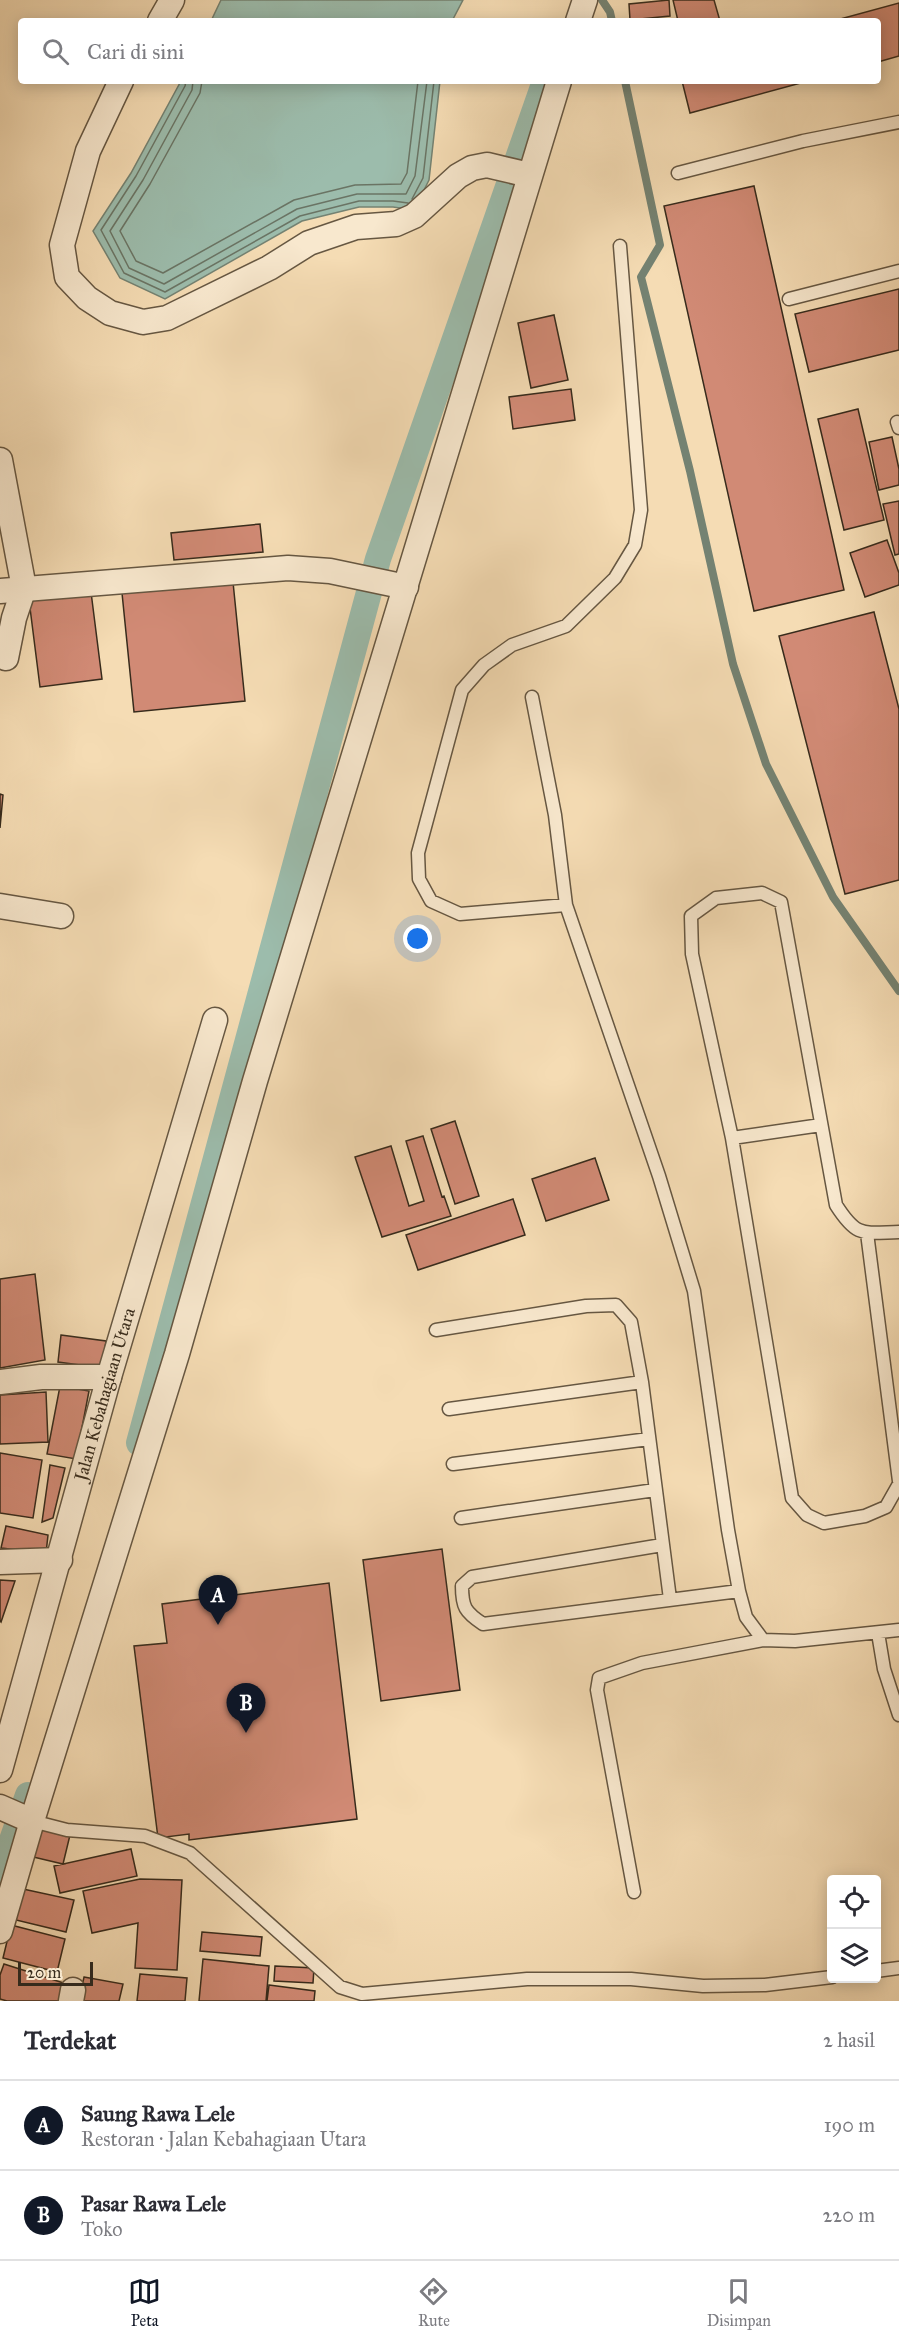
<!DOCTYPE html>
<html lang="id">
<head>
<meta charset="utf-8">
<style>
  body { margin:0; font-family:"IM FELL Great Primer",serif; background:#f2f2f3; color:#2b2b33 }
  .controls { position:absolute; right:18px; bottom:18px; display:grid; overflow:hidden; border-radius:6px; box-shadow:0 3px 15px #0003 }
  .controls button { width:54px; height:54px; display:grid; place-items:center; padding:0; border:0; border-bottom:2px solid #e1e1e2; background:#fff; color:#2b2b33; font:30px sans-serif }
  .scale { position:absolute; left:18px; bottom:15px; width:75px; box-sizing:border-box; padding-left:6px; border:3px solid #372b1c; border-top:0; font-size:16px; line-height:21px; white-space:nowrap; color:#372b1c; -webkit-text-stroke:4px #f8e8ce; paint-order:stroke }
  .you { position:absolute; left:418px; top:939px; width:21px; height:21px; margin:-15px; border:4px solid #fff; border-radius:50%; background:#1a73e8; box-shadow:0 0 0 9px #1a73e833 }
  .badge { display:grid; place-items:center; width:39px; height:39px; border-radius:50%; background:#111827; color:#fff; font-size:20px; font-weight:700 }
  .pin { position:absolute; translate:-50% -50px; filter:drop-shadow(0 2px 3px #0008) }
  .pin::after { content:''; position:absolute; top:32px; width:21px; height:18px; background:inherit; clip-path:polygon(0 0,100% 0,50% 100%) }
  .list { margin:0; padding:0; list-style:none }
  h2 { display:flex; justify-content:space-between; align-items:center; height:78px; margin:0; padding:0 24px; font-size:26px }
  h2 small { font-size:20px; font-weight:400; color:#7c7c81 }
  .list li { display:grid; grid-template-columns:39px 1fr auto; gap:18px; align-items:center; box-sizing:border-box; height:90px; padding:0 24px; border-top:2px solid #e1e1e2 }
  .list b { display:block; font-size:22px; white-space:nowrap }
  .list p { margin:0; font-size:20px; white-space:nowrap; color:#7c7c81 }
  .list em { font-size:20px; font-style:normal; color:#7c7c81 }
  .icon { flex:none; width:33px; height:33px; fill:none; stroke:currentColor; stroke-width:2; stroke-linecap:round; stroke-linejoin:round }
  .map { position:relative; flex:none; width:899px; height:2001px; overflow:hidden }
  .search { position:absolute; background:#fff; box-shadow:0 3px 15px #0003; left:18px; right:18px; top:18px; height:66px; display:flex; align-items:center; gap:15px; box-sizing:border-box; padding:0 21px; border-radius:6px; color:#7c7c81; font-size:22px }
  .sheet { height:258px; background:#fff }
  nav { display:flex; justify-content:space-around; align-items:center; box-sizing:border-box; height:84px; border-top:2px solid #e1e1e2; background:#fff; font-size:16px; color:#7c7c81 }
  nav a { display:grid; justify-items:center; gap:3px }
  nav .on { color:#111827 }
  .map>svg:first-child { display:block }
</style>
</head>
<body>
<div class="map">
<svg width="899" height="2001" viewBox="0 0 899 2001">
  <rect width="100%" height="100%" fill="#f5dcb4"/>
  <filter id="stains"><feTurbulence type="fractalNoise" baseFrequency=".00333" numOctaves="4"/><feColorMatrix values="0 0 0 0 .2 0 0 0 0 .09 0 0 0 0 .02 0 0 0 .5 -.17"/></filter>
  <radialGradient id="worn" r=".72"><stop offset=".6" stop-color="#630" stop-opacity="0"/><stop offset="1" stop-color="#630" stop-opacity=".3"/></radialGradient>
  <!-- water -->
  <path fill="#9cbcac" stroke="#748272" stroke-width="1.5" d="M221 0H463L452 21H211Z
    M181 81H440L429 180 414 210 393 207H359L302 221 165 299 120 278 93 231 131 173Z"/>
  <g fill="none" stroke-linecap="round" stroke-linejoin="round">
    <!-- shore -->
    <path stroke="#6a7464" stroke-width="1.5" d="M186 81 185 86 136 176 101 230 124 273 165 292 300 216 359 201H393L408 203
      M193 81 192 90 143 180 110 231 129 268 164 284 297 209 357 194H406L415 176 427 81
      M202 81 200 93 150 184 120 231 136 261 163 273 294 200 355 185 401 184 407 173 418 81
      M412 199 423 178 434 81"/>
    <!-- stream -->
    <path stroke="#748272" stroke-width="8" d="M602 0 610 12 612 21
      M625 81 660 245 641 277 690 471 733 664 766 764 833 897 899 991"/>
    <!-- canal -->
    <path stroke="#9cbcac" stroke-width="26" d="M139 1443 378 559 545 81
      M0 1874 28 1795"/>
  </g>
  <!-- building -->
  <path fill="#d18a75" stroke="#372b1c" stroke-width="1.5" d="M669 0 670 16 630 20 629 4Z
    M673 0H714L720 21H678Z
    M899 3V56L878 62V21H833Z
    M682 81H808L690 113Z
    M754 186 844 590 754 611 664 206Z
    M899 289V350L809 372 795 314Z
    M554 315 568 380 531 388 518 323Z
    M571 389 575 420 513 429 509 397Z
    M858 409 884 520 844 530 818 419Z
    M892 437 899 469V485L879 490 869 442Z
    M899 501V554L895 555 883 504Z
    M260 524 263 552 174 560 171 533Z
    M887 540 899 573V585L865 597 850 553Z
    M233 582 245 701 134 712 122 593Z
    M91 592 102 679 40 687 29 600Z
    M874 612 899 709V880L845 894 779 636Z
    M0 794 3 795 0 828Z
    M455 1121 479 1196 455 1204 431 1129Z
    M423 1136 442 1197 444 1196 451 1216 382 1237 355 1157 391 1146 409 1206 424 1201 406 1141Z
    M595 1158 609 1200 546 1221 532 1179Z
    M513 1199 525 1235 418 1270 406 1235Z
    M35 1274 45 1360 0 1368V1279Z
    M61 1335 106 1341 102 1368 58 1362Z
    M60 1386 89 1391 76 1459 47 1454Z
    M46 1392 48 1442 0 1444V1395Z
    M0 1453 42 1460 33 1518 0 1513Z
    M50 1465 65 1468 53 1518 42 1522Z
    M6 1526 48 1535 46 1553 1 1548Z
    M442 1549 460 1690 381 1701 363 1560Z
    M0 1580 15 1581 1 1622 0 1621Z
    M329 1583 357 1819 189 1840V1834L158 1838 134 1646 167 1643 162 1604Z
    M36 1827 70 1835 63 1864 29 1856Z
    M131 1849 137 1876 60 1893 54 1866Z
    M140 1879 182 1880 177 1970 135 1968 138 1923 92 1933 83 1891Z
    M23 1889 74 1900 66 1932 16 1920Z
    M11 1925 65 1939 57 1972 3 1958Z
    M202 1932 262 1937 260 1956 200 1951Z
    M203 1959 269 1966 266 2001H199Z
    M4 1964 73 1986 68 2001H7L0 1999V1975Z
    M275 1966 314 1968 313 1983 274 1981Z
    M140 1974 187 1978 185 2001H137Z
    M84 1977 123 1984 119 2001H79Z
    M269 1985 315 1991 314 2001H267Z"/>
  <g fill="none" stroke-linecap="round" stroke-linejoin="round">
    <defs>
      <path id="service" d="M678 173 803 141 899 122
        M789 299 899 271
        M897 422 899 428
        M532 697 555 815 566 905 659 1176 694 1291 728 1530 739 1591 746 1617 763 1640 795 1641 899 1630
        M566 905 460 914 431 901 419 879 418 853 462 690 484 665 512 645 566 626 615 578 635 545 641 510 620 246
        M732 1138 821 1125
        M899 1232C863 1233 857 1238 836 1205L781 902 762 893 716 898 691 916 692 954 732 1138 792 1498 807 1515 824 1523 865 1516 886 1507 899 1484
        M867 1233 899 1481
        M436 1330 586 1306 616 1305 631 1322 642 1382 670 1599
        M449 1409 642 1382
        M453 1464 649 1439
        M461 1518 655 1490
        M662 1545 472 1577 462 1586C462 1607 465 1612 483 1624L739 1591
        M878 1633 884 1669 899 1715
        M32 1821 67 1830 145 1836 190 1853 340 1987 362 1994 527 1979H631L703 1986 765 1985 832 1977
        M634 1892 597 1690 599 1678 642 1663 763 1640
        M876 1971 899 1968"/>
      <g id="minor">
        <path d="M160 21 172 0"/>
        <path d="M578 21 585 0"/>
        <path d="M121 81 88 151 62 245 67 277 87 298 110 313 143 322 167 318 269 268 309 243 356 227 396 224 414 216 458 176 472 168 487 165 529 175"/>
        <path d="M0 460 24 588 14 618 6 658"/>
        <path d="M0 591 288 568 330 571 406 587"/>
        <path d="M0 906 61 916"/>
        <path d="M0 1382 41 1377H109"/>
        <path d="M0 1562 60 1560"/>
        <path id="s1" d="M0 1770 109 1377 215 1020"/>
        <path d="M0 1807 32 1821"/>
        <path d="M0 1931 32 1821 177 1354 255 1081 559 81"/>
        <path d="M71 2001 73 1990"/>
      </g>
    </defs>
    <!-- service casing -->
    <use href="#service" stroke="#665742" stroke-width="15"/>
    <!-- minor casing -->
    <use href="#minor" stroke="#665742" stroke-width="27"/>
    <!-- service -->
    <use href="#service" stroke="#f8e8ce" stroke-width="12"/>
    <!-- minor -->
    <use href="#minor" stroke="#f8e8ce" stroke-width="24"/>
  </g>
  <g text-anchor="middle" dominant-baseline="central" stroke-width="4.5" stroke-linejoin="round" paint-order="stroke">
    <!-- street labels -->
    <g font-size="18" fill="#372b1c" stroke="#f8e8ce">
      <text stroke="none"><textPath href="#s1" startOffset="390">Jalan Kebahagiaan Utara</textPath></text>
    </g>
  </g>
  <rect width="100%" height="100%" filter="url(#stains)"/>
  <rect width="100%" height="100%" fill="url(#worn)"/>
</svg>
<div class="controls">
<button><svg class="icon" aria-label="locate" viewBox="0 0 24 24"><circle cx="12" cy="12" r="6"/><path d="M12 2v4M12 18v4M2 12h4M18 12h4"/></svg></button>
<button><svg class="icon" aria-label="layers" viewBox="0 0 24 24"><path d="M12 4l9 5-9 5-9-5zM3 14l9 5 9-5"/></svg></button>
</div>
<div class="scale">20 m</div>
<div class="you"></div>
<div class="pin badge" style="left:218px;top:1625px">A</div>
<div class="pin badge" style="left:246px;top:1733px">B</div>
<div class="search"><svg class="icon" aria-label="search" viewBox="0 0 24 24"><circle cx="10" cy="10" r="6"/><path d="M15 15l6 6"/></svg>Cari di sini</div>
</div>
<section class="sheet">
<h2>Terdekat<small>2 hasil</small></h2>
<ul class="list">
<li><span class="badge">A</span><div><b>Saung Rawa Lele</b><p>Restoran · Jalan Kebahagiaan Utara</p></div><em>190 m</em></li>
<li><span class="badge">B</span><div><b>Pasar Rawa Lele</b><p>Toko</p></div><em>220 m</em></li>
</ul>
</section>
<nav>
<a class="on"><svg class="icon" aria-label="map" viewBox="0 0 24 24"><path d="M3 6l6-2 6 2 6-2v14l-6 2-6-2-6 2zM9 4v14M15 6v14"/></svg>Peta</a>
<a><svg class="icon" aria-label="directions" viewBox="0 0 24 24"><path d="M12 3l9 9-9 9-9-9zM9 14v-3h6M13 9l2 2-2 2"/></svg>Rute</a>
<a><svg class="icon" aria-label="saved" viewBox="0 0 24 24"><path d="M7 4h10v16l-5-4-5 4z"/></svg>Disimpan</a>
</nav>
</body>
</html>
